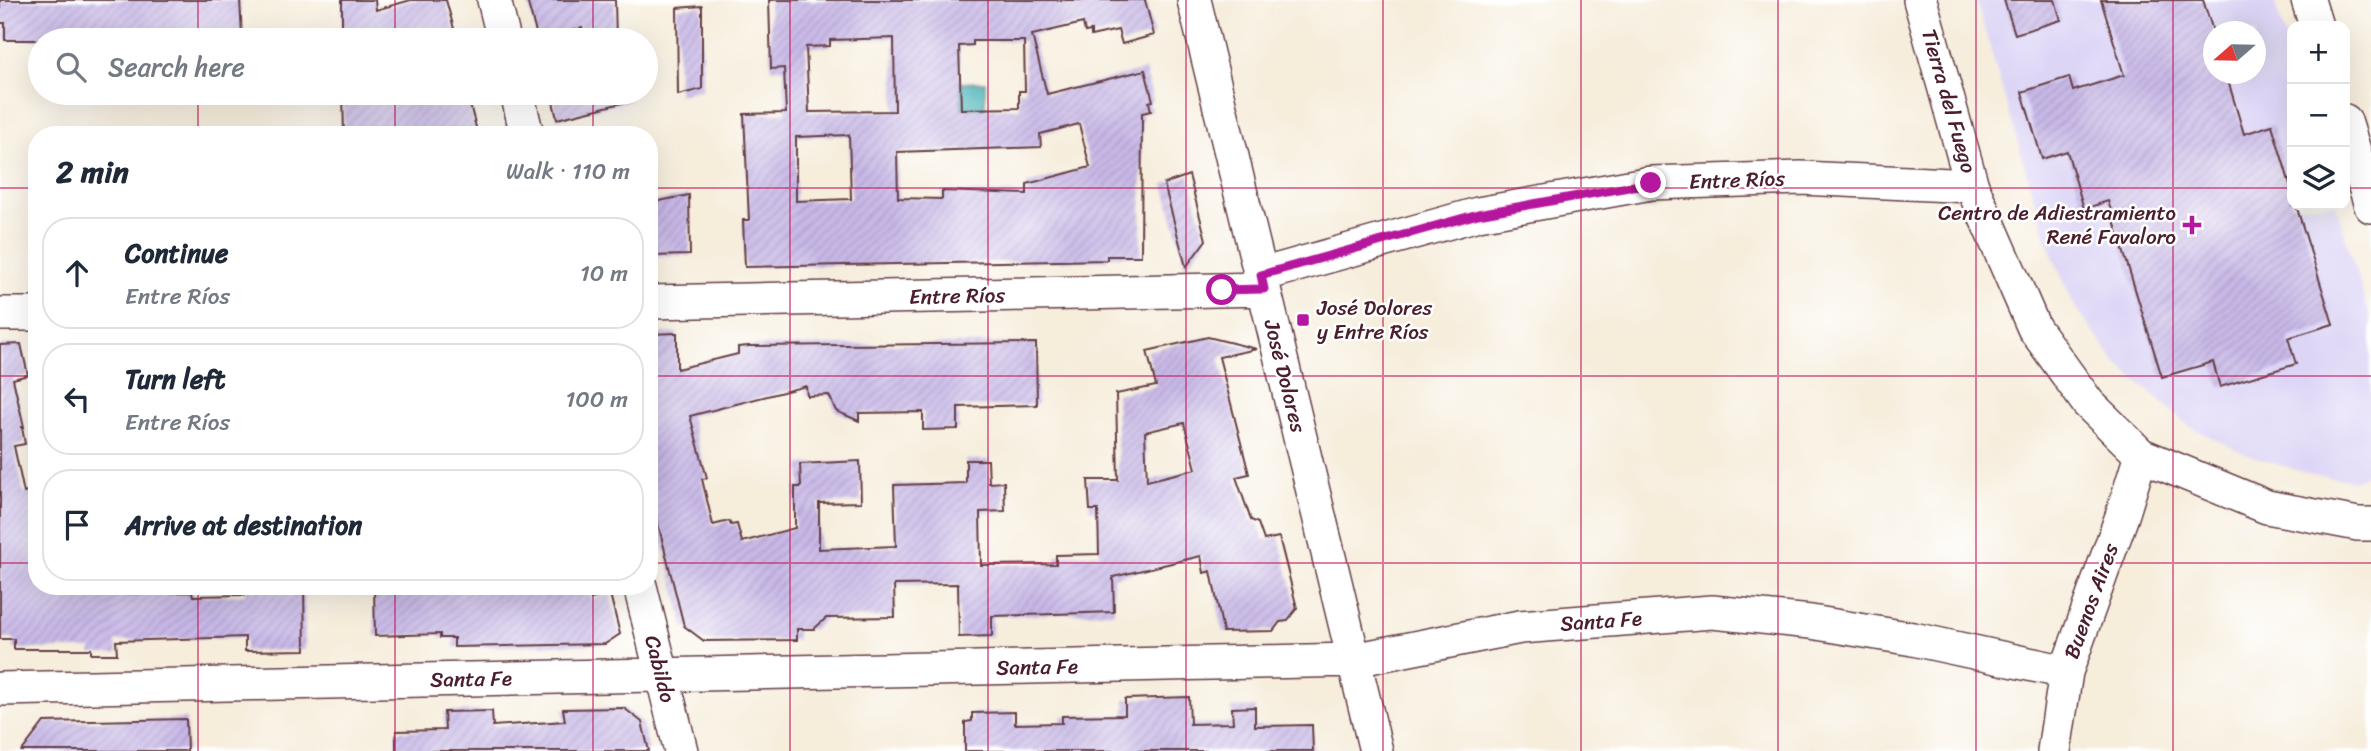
<!DOCTYPE html>
<html lang="en">
<head>
<meta charset="utf-8">
<style>
  body { margin:0; font-family:Sriracha,sans-serif; background:#f2f2f3; color:#1f2937 }
  .controls { position:absolute; right:21px; top:21px; display:grid; overflow:hidden; border-radius:14px; box-shadow:0 7px 28px #0002 }
  .controls button { width:63px; height:63px; display:grid; place-items:center; padding:0; border:0; border-bottom:2px solid #e0e1e3; background:#fff; color:#1f2937; font:35px sans-serif }
  .compass { position:absolute; left:2203px; top:21px; width:63px; height:63px; border-radius:50%; background:#fff; box-shadow:0 7px 28px #0002; rotate:250deg }
  .stop { position:absolute; width:21px; height:21px; margin:-16px; border:5px solid #b5179e; border-radius:50%; background:#fff }
  .stop.end { background:#b5179e; border-color:#fff; box-shadow:0 2px 7px #0008 }
  .list { margin:0; padding:0; list-style:none }
  h2 { display:flex; justify-content:space-between; align-items:center; height:91px; margin:0; padding:0 28px; font-size:30px }
  h2 small { font-size:23px; font-weight:400; color:#747a83 }
  .list li { display:grid; grid-template-columns:46px 1fr auto; gap:21px; align-items:center; box-sizing:border-box; height:112px; margin:0 14px 14px; padding:0 14px; border:2px solid #e0e1e3; border-radius:28px }
  .list b { display:block; font-size:26px; white-space:nowrap }
  .list p { margin:0; font-size:23px; white-space:nowrap; color:#747a83 }
  .list em { font-size:23px; font-style:normal; color:#747a83 }
  .icon { flex:none; width:38px; height:38px; fill:none; stroke:currentColor; stroke-width:2; stroke-linecap:round; stroke-linejoin:round }
  .map { position:relative; flex:none; width:2371px; height:751px; overflow:hidden }
  .search { position:absolute; background:#fff; box-shadow:0 7px 28px #0002; left:28px; top:28px; width:630px; height:77px; display:flex; align-items:center; gap:18px; box-sizing:border-box; padding:0 24px; border-radius:38px; color:#747a83; font-size:26px }
  .panel { position:absolute; background:#fff; box-shadow:0 7px 28px #0002; left:28px; top:126px; width:630px; height:469px; border-radius:28px }
  .map>svg:first-child { display:block }
</style>
</head>
<body>
<div class="map">
<svg width="2371" height="751" viewBox="0 0 2371 751">
  <defs>
    <pattern id="building-hatch" width="6" height="6" patternUnits="userSpaceOnUse" patternTransform="scale(1.75)"><rect width="6" height="6" fill="#c8b8e7"/><path d="M-1 1l2-2M0 6l6-6M5 7l2-2" fill="none" stroke="#ad9ec6"/></pattern>
  </defs>
  <rect width="100%" height="100%" fill="#fff"/>
  <filter id="ink" filterUnits="userSpaceOnUse"><feTurbulence type="fractalNoise" baseFrequency=".0143" numOctaves="2"/><feDisplacementMap in="SourceGraphic" scale="14" xChannelSelector="R" yChannelSelector="G"/><feConvolveMatrix kernelMatrix="1 2 1 2 8 2 1 2 1" color-interpolation-filters="sRGB"/></filter>
  <filter id="wash" filterUnits="userSpaceOnUse"><feTurbulence type="fractalNoise" baseFrequency=".00686" numOctaves="4" result="noise"/><feDisplacementMap in="SourceGraphic" scale="28" xChannelSelector="R" yChannelSelector="G"/><feGaussianBlur stdDeviation="1.57" result="paint"/><feColorMatrix in="noise" values="0 0 0 0 0 0 0 0 0 0 0 0 0 0 0 0 0 1.4 0 .05"/><feComposite in="paint" operator="in"/></filter>
  <g filter="url(#wash)">
    <rect width="100%" height="100%" fill="#f6eddb"/>
    <!-- built -->
    <path fill="#ddd5f6" fill-rule="evenodd" d="M1976 0H2274L2292 60V205H2336L2371 321V473L2353 481 2311 474 2250 456 2190 427 2116 363 2074 305 2048 245ZM2214 32H2256V74H2214Z"/>
    <!-- water -->
    <path fill="#3cadb4" stroke="#436670" stroke-width="2" d="M985 82V109H961L960 83Z"/>
    <g id="blocks">
      <!-- building -->
      <path fill="url(#building-hatch)" fill-rule="evenodd" d="M0 0H240L242 36 205 37V40H5V23H0Z
        M342 0H375L376 10 411 0H446L456 36 439 40H342Z
        M527 0H615L616 40H584L582 28 538 40Z
        M769 0H1145L1154 35 1122 44 1118 30 1091 36V31L1085 32 1083 23 1032 35 1047 94 1145 70 1153 101 1149 102 1151 111 1142 113 1141 256H1107V260L745 267 743 220H749L744 114 786 113 784 68 771 69ZM894 38 895 111 809 112 806 47 830 46V40ZM973 41H1024L1025 91H1019V108L961 109 959 46 973 45ZM1079 124 1090 167 1027 184V194L942 191V199L898 198 897 152 1041 147 1040 134ZM849 135 851 199 796 201V137Z
        M2004 0H2055L2061 20 2015 34Z
        M2101 0H2203L2214 34V74H2226L2244 134 2272 125 2292 191V205H2296L2333 324 2288 338 2296 364 2220 387 2213 362 2162 377 2108 201 2084 209 2067 151 2042 159 2022 92 2069 77 2073 91 2124 75Z
        M702 6V89L678 95 677 8Z
        M343 93H467L478 135H344Z
        M551 93H629L630 101 557 119Z
        M1189 175 1206 240 1186 267 1164 184Z
        M689 195 690 255 649 256V203Z
        M677 333V369L738 354V347L749 346 1036 343 1037 405 958 407V429L923 430V412L859 413V421L836 411 829 395 807 396 806 386 690 416 707 478 702 479 713 525 729 521 731 525 737 524 742 542 795 528V487H801L800 464 860 461 861 502 819 503V549L896 546 894 485 966 483V460H988L989 483 1004 482 1005 511 980 512 981 565 1056 564V555L1099 554 1098 510H1090L1088 480H1118L1116 394 1156 386 1147 351 1208 337 1257 349 1219 357 1249 474 1236 477 1251 520 1258 523 1264 540 1279 537 1297 608 1287 621 1280 622 1273 631 1223 632 1211 571 1204 573 1201 556 1113 577 1114 612 992 616V636L959 637 958 584 894 585 895 617 826 618 814 629H797V640L704 641 684 626 649 488V334ZM1184 423 1196 469 1147 481 1145 432Z
        M21 344 28 375 13 379 24 427H22L25 444 14 446 24 493 37 489V586L115 587 116 594 192 592 193 596 245 595 244 586H304L305 650 245 651V637L116 641 117 654H91V649H14V639H0V345Z
        M374 586H588L591 599 610 594 620 634 605 644 454 647V638H440V634L375 636Z
        M1189 697 1190 724 1233 723 1232 708 1255 707V726L1312 725 1313 751H965V722L972 721V713L1015 712V724L1062 723V716L1125 715V699Z
        M624 708 642 722 649 751H396V731L445 730 444 712 492 711 493 726 565 721 563 709Z
        M186 719 187 751H22L44 722Z"/>
    </g>
  </g>
  <g filter="url(#ink)">
    <use href="#blocks" fill-opacity="0" stroke="#643e45" stroke-width="2"/>
    <g fill="none" stroke-linecap="round" stroke-linejoin="round">
      <defs>
        <path id="minor" d="M494 0 504 40
          M1194 0 1376 751
          M1920 0 1972 186 2034 328 2088 403 2141 455 2267 507 2358 524H2371
          M2308 0 2316 26
          M517 93 527 135
          M2345 121 2371 206
          M1261 275 1478 214 1651 183 1801 178 1972 186
          M649 302 1264 289
          M0 314H37
          M640 586 681 751
          M0 689 1354 660 1520 627 1712 612 1811 622 1913 639 2066 672
          M2054 751 2066 672 2122 516 2141 455"/>
      </defs>
      <!-- minor casing -->
      <use href="#minor" stroke="#643e45" stroke-width="36"/>
      <!-- minor -->
      <use href="#minor" stroke="#fff" stroke-width="33"/>
    </g>
  </g>
  <g fill="none" stroke-linecap="round" stroke-linejoin="round" filter="url(#ink)">
    <!-- route -->
    <path stroke="#b5179e" stroke-width="9" d="M1222 290 1264 289 1261 275 1478 214 1651 183"/>
  </g>
  <!-- grid -->
  <path fill="none" stroke="#c2185b" stroke-width="2" stroke-opacity="0.55" d="M198 0V40M395 0V40M593 0V40M790 0V751M988 0V751M1186 0V751M1383 0V751M1581 0V751M1778 0V751M1976 0V751M2173 0V751M198 93V135M395 93V135M593 93V135M0 188H37M649 188H2292M2345 188H2371M0 376H37M649 376H2371M0 563H37M649 563H2371M198 586V751M395 586V751M593 586V751"/>
  <!-- markers -->
  <g fill="#b5179e" stroke="#fff" stroke-width="2.5">
    <path d="M2188.5 214.5h7v7h7v7h-7v7h-7v-7h-7v-7h7z"/>
    <rect x="1296" y="313" width="14" height="14" rx="3.5"/>
  </g>
  <g text-anchor="middle" dominant-baseline="central" stroke-width="5" stroke-linejoin="round" paint-order="stroke">
    <!-- street labels -->
    <g font-size="21" fill="#4a1f2b" stroke="#fff">
      <text transform="translate(1949 101) rotate(74)">Tierra del Fuego</text>
      <text transform="translate(1737 180) rotate(-2)">Entre Ríos</text>
      <text transform="translate(957 296) rotate(-1)">Entre Ríos</text>
      <text transform="translate(1285 376) rotate(76)">José Dolores</text>
      <text transform="translate(2091 601) rotate(-70)">Buenos Aires</text>
      <text transform="translate(1601 621) rotate(-4)">Santa Fe</text>
      <text transform="translate(1037 667) rotate(-1)">Santa Fe</text>
      <text transform="translate(660 669) rotate(76)">Cabildo</text>
      <text transform="translate(471 679) rotate(-1)">Santa Fe</text>
    </g>
    <!-- poi labels -->
    <g font-size="21" fill="#4a1f2b" stroke="#fff" text-anchor="end">
      <text x="2176" y="213">Centro de Adiestramiento<tspan x="2176" dy="24">René Favaloro</tspan></text>
      <text x="1317" y="308" text-anchor="start">José Dolores<tspan x="1317" dy="24">y Entre Ríos</tspan></text>
    </g>
  </g>
</svg>
<div class="controls">
<button>+</button>
<button>−</button>
<button><svg class="icon" aria-label="layers" viewBox="0 0 24 24"><path d="M12 4l9 5-9 5-9-5zM3 14l9 5 9-5"/></svg></button>
</div>
<svg class="compass" viewBox="-18 -18 36 36"><path d="M0-13l5 13h-10z" fill="#e53935"/><path d="M0 13l5-13h-10z" fill="#747a83"/></svg>
<div class="stop" style="left:1222px;top:290px"></div>
<div class="stop end" style="left:1651px;top:183px"></div>
<div class="search"><svg class="icon" aria-label="search" viewBox="0 0 24 24"><circle cx="10" cy="10" r="6"/><path d="M15 15l6 6"/></svg>Search here</div>
<section class="panel">
<h2>2 min<small>Walk · 110 m</small></h2>
<ul class="list">
<li><svg class="icon" aria-label="ahead" viewBox="0 0 24 24"><path d="M12 20V5M6 11l6-6 6 6"/></svg><div><b>Continue</b><p>Entre Ríos</p></div><em>10 m</em></li>
<li><svg class="icon" aria-label="left" viewBox="0 0 24 24"><path d="M17 20v-9H6M10 6l-5 5 5 5"/></svg><div><b>Turn left</b><p>Entre Ríos</p></div><em>100 m</em></li>
<li><svg class="icon" aria-label="arrive" viewBox="0 0 24 24"><path d="M6 21V4h12l-3 4 3 4H6"/></svg><div><b>Arrive at destination</b></div></li>
</ul>
</section>
</div>
</body>
</html>
